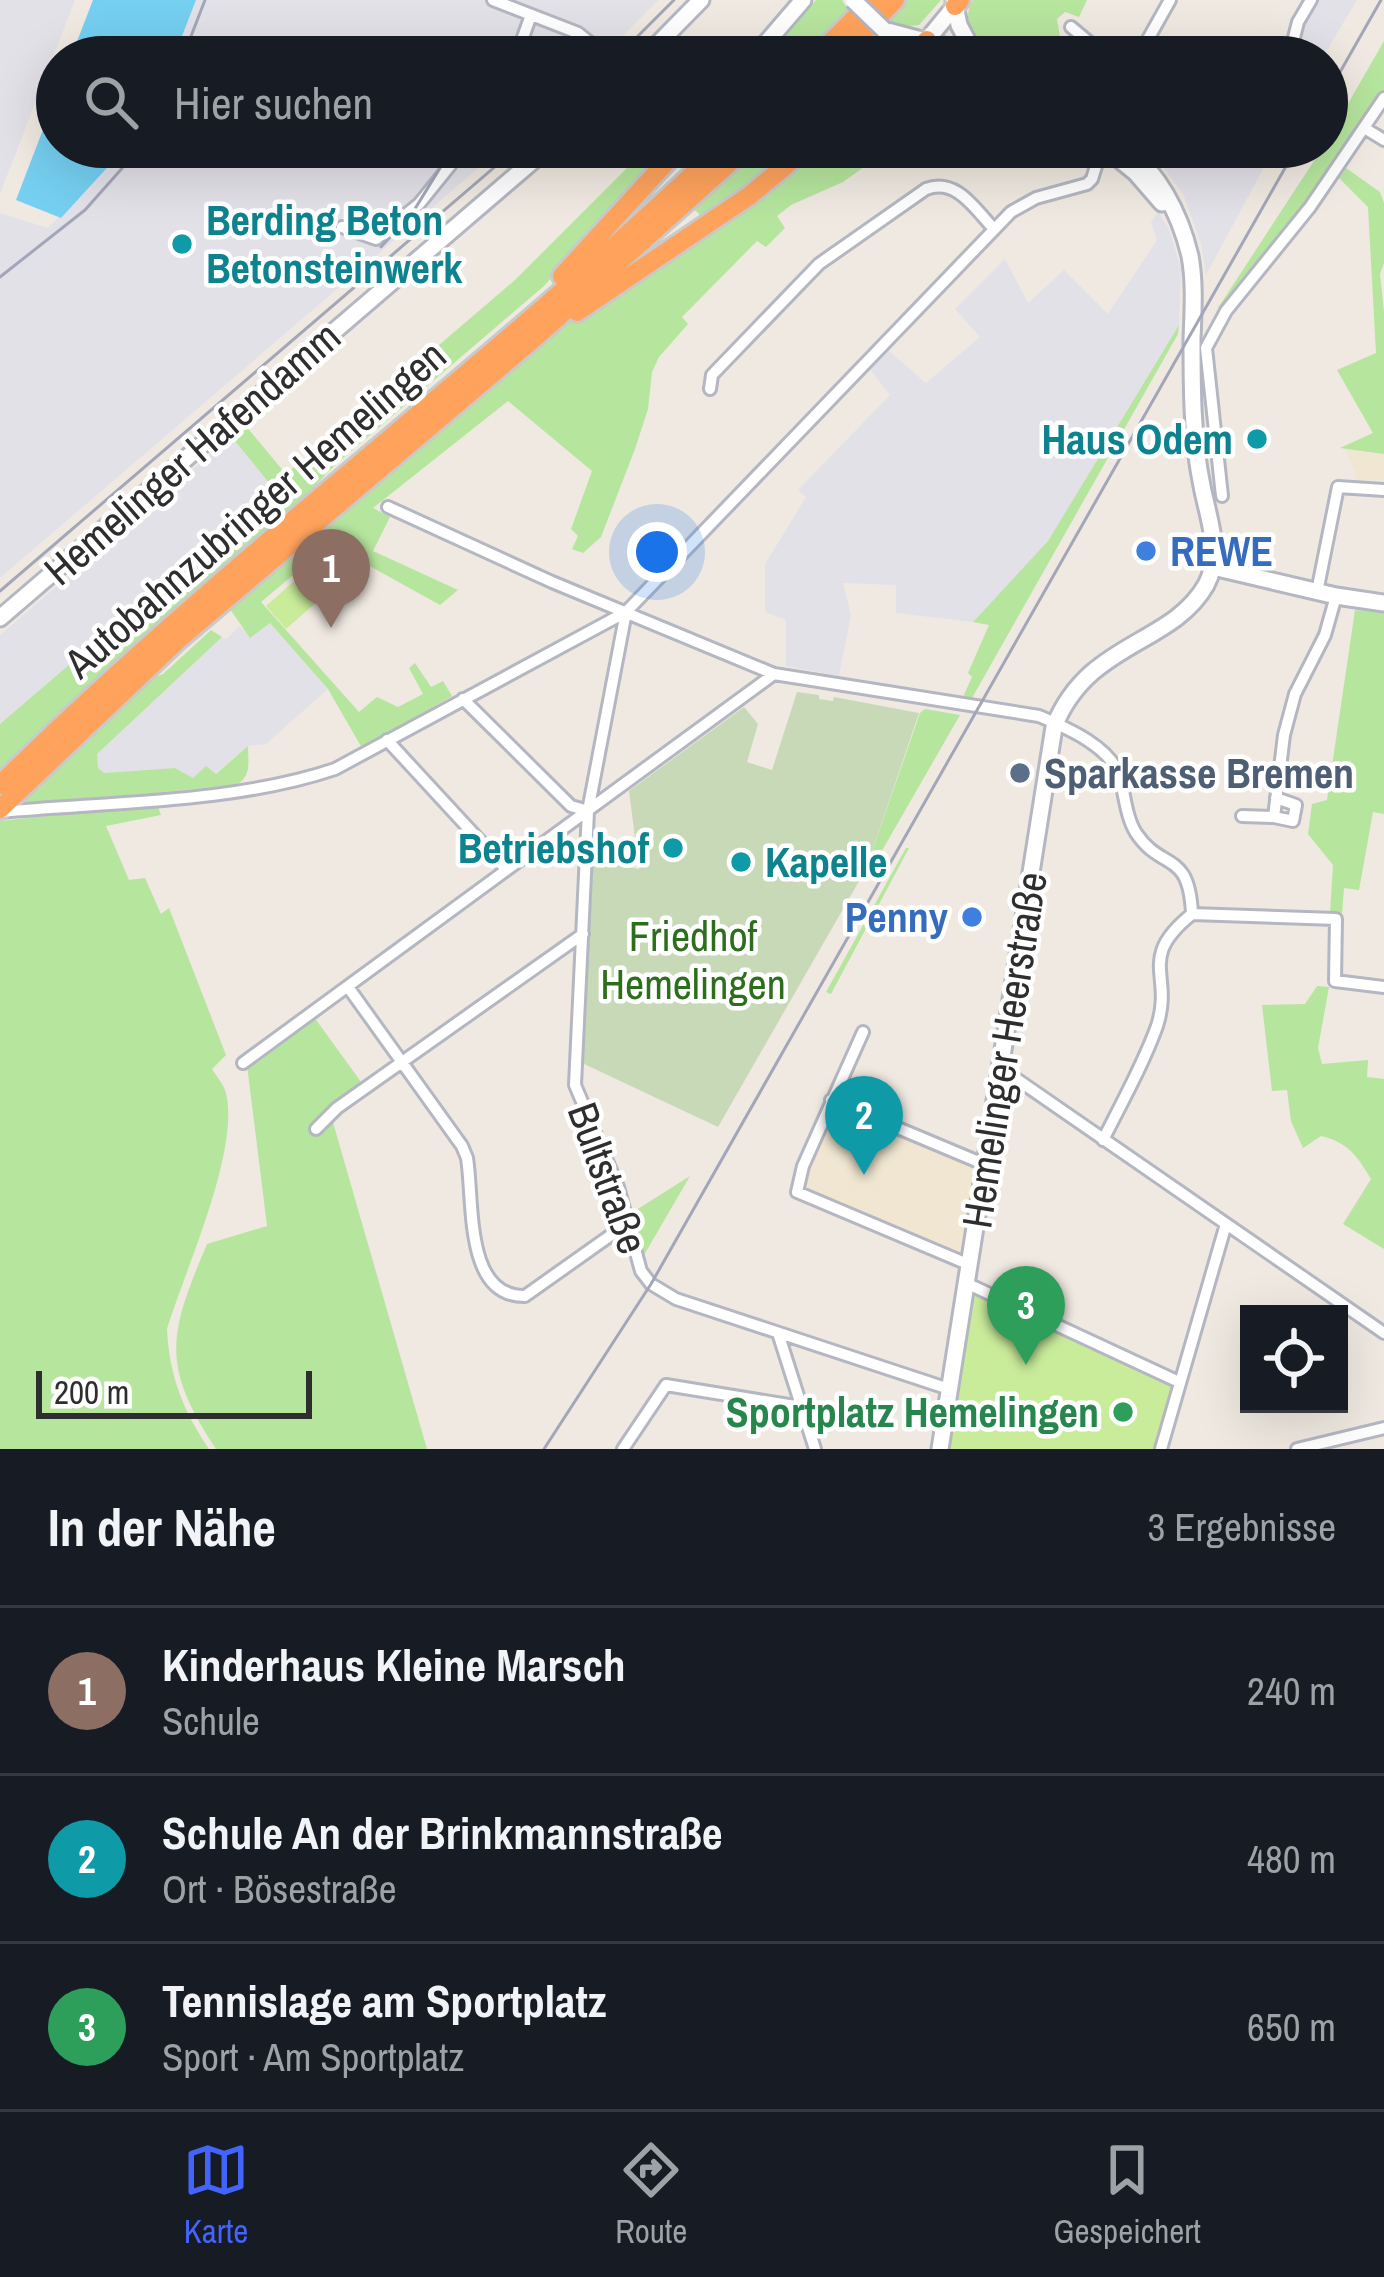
<!DOCTYPE html>
<html lang="de">
<head>
<meta charset="utf-8">
<style>
  body { margin:0; font-family:"Archivo Narrow",sans-serif; background:#242831; color:#f1f3f6 }
  .controls { position:absolute; right:36px; bottom:36px; display:grid; overflow:hidden; border-radius:0px; box-shadow:0 12px 48px #0002 }
  .controls button { width:108px; height:108px; display:grid; place-items:center; padding:0; border:0; border-bottom:3px solid #363941; background:#171b24; color:#f1f3f6; font:60px sans-serif }
  .scale { position:absolute; left:36px; bottom:30px; width:276px; box-sizing:border-box; padding-left:12px; border:6px solid #2e2e2e; border-top:0; font-size:33px; line-height:42px; white-space:nowrap; color:#2e2e2e; -webkit-text-stroke:9px #fff; paint-order:stroke }
  .you { position:absolute; left:657px; top:552px; width:42px; height:42px; margin:-30px; border:9px solid #fff; border-radius:50%; background:#1a73e8; box-shadow:0 0 0 18px #1a73e833 }
  .badge { display:grid; place-items:center; width:78px; height:78px; border-radius:50%; background:#4264fb; color:#fff; font-size:39px; font-weight:700 }
  .pin { position:absolute; translate:-50% -99px; filter:drop-shadow(0 3px 6px #0008) }
  .pin::after { content:''; position:absolute; top:63px; width:42px; height:36px; background:inherit; clip-path:polygon(0 0,100% 0,50% 100%) }
  .list { margin:0; padding:0; list-style:none }
  h2 { display:flex; justify-content:space-between; align-items:center; height:156px; margin:0; padding:0 48px; font-size:51px }
  h2 small { font-size:39px; font-weight:400; color:#9ea1a6 }
  .list li { display:grid; grid-template-columns:78px 1fr auto; gap:36px; align-items:center; box-sizing:border-box; height:168px; padding:0 48px; border-top:3px solid #363941 }
  .list b { display:block; font-size:45px; white-space:nowrap }
  .list p { margin:0; font-size:39px; white-space:nowrap; color:#9ea1a6 }
  .list em { font-size:39px; font-style:normal; color:#9ea1a6 }
  .icon { flex:none; width:66px; height:66px; fill:none; stroke:currentColor; stroke-width:2; stroke-linecap:round; stroke-linejoin:round }
  .map { position:relative; flex:none; width:1384px; height:1449px; overflow:hidden }
  .search { position:absolute; background:#171b24; box-shadow:0 12px 48px #0002; left:36px; right:36px; top:36px; height:132px; display:flex; align-items:center; gap:30px; box-sizing:border-box; padding:0 42px; border-radius:66px; color:#9ea1a6; font-size:45px }
  .sheet { height:660px; background:#171b24 }
  nav { display:flex; justify-content:space-around; align-items:center; box-sizing:border-box; height:168px; border-top:3px solid #363941; background:#171b24; font-size:33px; color:#9ea1a6 }
  nav a { display:grid; justify-items:center; gap:6px }
  nav .on { color:#4264fb }
  .map>svg:first-child { display:block }
</style>
</head>
<body>
<div class="map">
<svg width="1384" height="1449" viewBox="0 0 1384 1449">
  <rect width="100%" height="100%" fill="#efe9e1"/>
  <!-- industrial -->
  <path fill="#e3e1e8" d="M0 0H75L0 194Z
    M196 0H658L602 57H174Z
    M1315 0H1357L1323 57H1291L1295 37Z
    M126 147H503L0 578V213L48 228Z
    M1148 147H1275L1206 275 1201 244 1183 194Z
    M1158 211 1169 229 1181 269 1179 325 1048 541 973 622 896 613V585L843 583 851 615 839 676 786 666V620L765 612V564L806 497 798 490 890 395 865 363 882 345 926 383 980 337 955 309 1005 259 1028 303 1064 270 1108 314 1157 240 1151 223Z
    M231 436 275 488 0 724V635Z
    M269 622 328 689 266 744 248 746 215 774 193 778 175 768 104 773 98 769 96 754 222 637 226 639 240 626 251 637Z"/>
  <!-- education -->
  <path fill="#f0e6d1" d="M1384 438V480H1355L1356 474 1345 449Z
    M837 1109 975 1169 961 1255 803 1190 832 1113Z"/>
  <!-- green -->
  <path fill="#b6e59e" d="M816 0H842L851 14 807 57H766Z
    M907 0H941L919 25 897 27 887 21Z
    M973 0H1087L1079 17 1065 12 1057 19 1060 37 1031 57H996C980 40 958 26 973 0Z
    M874 34 889 42 894 57H852Z
    M1384 41V90L1311 201 1251 275 1246 274 1223 309 1218 308 1323 147H1327V140Z
    M648 147H669L544 286 335 465 286 516 0 774V724L274 489 231 436 245 425 285 473 300 464 515 280Z
    M756 147H796L702 217 692 207Z
    M817 147H892L843 182 791 205 777 216 785 228 766 247 757 241 682 317 688 324 659 357 652 372 648 409 635 449 601 537 583 553 572 549 578 536 571 529 592 471 508 401 373 508 390 517 373 551 458 590 440 605 330 544 261 602 359 712 377 697 398 707 423 694 409 668 415 663 431 687 443 681 452 696 362 748 328 689 270 623 250 638 230 609 293 555 296 548 547 335Z
    M1346 168 1380 192 1384 203V263L1380 274 1384 312V454L1340 448 1373 433 1337 370 1376 353 1368 207 1339 178Z
    M1179 325 1178 334 972 698 963 697 972 677 968 673 989 625 973 622 1048 541Z
    M1355 610 1384 613V814L1373 812 1359 890 1344 888 1342 914 1330 913 1333 865 1308 834 1312 804 1327 800Z
    M211 630 222 637 97 754 98 768 104 773 175 768 193 778 206 766 216 774 248 746C248 762 252 776 236 785L17 806 147 680 163 674Z
    M925 709 960 715 872 868 866 869 920 713Z
    M157 804 161 815 106 826 129 880 145 878 161 914 169 908 226 1055 212 1069C217 1077 224 1085 226 1093 240 1151 185 1270 167 1329 169 1375 183 1411 209 1449H0V821Z
    M906 848H909L831 994 826 992Z
    M1317 986 1329 987 1318 1048 1322 1064 1368 1060 1367 1077 1384 1079V1249L1343 1224 1371 1179C1358 1157 1348 1142 1321 1136L1303 1148 1291 1121 1287 1090 1272 1091 1262 1005 1305 1004Z
    M314 1017 364 1086 330 1112 427 1449H216C160 1364 169 1334 207 1244L267 1226 247 1065Z
    M690 1176 644 1255V1256L633 1212Z"/>
  <!-- cemetery -->
  <path fill="#c8d9b8" d="M797 692 819 695V699L833 701 834 697 919 713 866 869 718 1127 582 1063 593 859 639 869 629 791 744 707 758 724 747 762 772 770Z"/>
  <!-- pitch -->
  <path fill="#c9ec9a" d="M309 568 329 591 286 629 266 606Z
    M974 1295 1175 1385 1156 1449H949Z"/>
  <!-- water -->
  <path fill="#75cff0" d="M93 0H196L174 57H71Z
    M57 93V147H126L61 218 16 200Z"/>
  <g fill="none" stroke-linecap="round" stroke-linejoin="round">
    <defs>
      <path id="street" d="M493 0 578 33 608 57
        M1071 27 1107 57
        M516 57 531 15
        M1138 57 1170 0
        M1289 57 1298 22 1311 0
        M1366 129 1384 140
        M1141 160 1151 147 1167 152 1169 147
        M342 227 376 239 419 204 465 147
        M710 389 712 375 819 264 926 189C956 177 975 209 994 229
        M1222 496 1206 348 1226 311 1310 207 1384 98
        M388 507 552 582 774 674 1039 716C1067 728 1112 747 1120 778 1125 796 1126 817 1136 833 1162 872 1189 849 1192 914
        M1317 592 1338 487 1384 490
        M626 612 588 811 575 1085 618 1187 641 1271 651 1284 676 1299 949 1389
        M463 699 571 806 588 811
        M387 740 506 869
        M1276 798 1296 805 1293 821 1274 817 1284 735 1295 694 1325 635 1336 596
        M1 812C107 802 235 803 335 769L626 612 1011 212 1036 198 1087 184 1092 179 1102 147
        M1242 816 1274 817
        M1192 914 1336 919 1335 981 1384 987
        M348 987 462 1146 467 1158C474 1202 464 1297 525 1296L628 1223
        M863 1032 803 1166 797 1192 970 1265
        M243 1063 774 674
        M1002 1069 1384 1333
        M831 1100 986 1165
        M316 1129 337 1108 583 934
        M1103 1140C1122 1102 1143 1065 1157 1026 1174 974 1136 959 1192 914
        M968 1284 1179 1382
        M779 1336 815 1449
        M623 1449 666 1385 801 1407
        M1161 1449 1226 1224
        M1297 1449 1384 1428"/>
      <path id="secondary" d="M954 0 959 25 976 57
        M884 30 951 48 962 57
        M927 40 955 6
        M645 57 701 0
        M754 57 803 0
        M1104 147 1136 173 1162 203
        M1213 567 1336 596 1384 603
        M0 618 549 147
        M940 1449 1054 727C1088 641 1171 646 1206 585 1223 554 1208 518 1202 486 1192 438 1192 388 1192 339 1193 312 1195 283 1190 256 1180 214 1159 175 1126 147"/>
      <path id="highway" d="M955 6 960 0
        M816 57 873 0
        M839 57 895 0
        M910 57 927 40
        M562 276 680 147
        M577 312 749 196 808 147
        M0 785C228 559 489 368 722 147
        M0 809 179 639 537 336 747 147"/>
    </defs>
    <!-- street casing -->
    <use href="#street" stroke="#b4b7c1" stroke-width="16"/>
    <!-- secondary casing -->
    <use href="#secondary" stroke="#b4b7c1" stroke-width="21"/>
    <!-- highway casing -->
    <use href="#highway" stroke="#c9c9c9" stroke-width="24"/>
    <!-- street -->
    <use href="#street" stroke="#fff" stroke-width="10"/>
    <!-- secondary -->
    <use href="#secondary" stroke="#fff" stroke-width="15"/>
    <!-- highway -->
    <use href="#highway" stroke="#ffa35c" stroke-width="18"/>
    <!-- rail -->
    <path stroke="#a3a6b8" stroke-width="3" d="M183 57 205 0
      M500 57 505 49
      M617 57 674 0
      M1327 95 1381 0
      M381 247 413 212 453 147
      M0 277 85 210 141 147
      M0 591 518 147
      M544 1449 651 1284 1297 147"/>
    <defs>
      <path id="secondary-bridge" d="M853 0 884 30"/>
    </defs>
    <!-- secondary-bridge casing -->
    <use href="#secondary-bridge" stroke="#b4b7c1" stroke-width="21" stroke-linecap="butt"/>
    <!-- secondary-bridge -->
    <use href="#secondary-bridge" stroke="#fff" stroke-width="15"/>
  </g>
  <!-- markers -->
  <g fill="#0f9aa8" stroke="#fff" stroke-width="4.5">
    <circle cx="182" cy="244" r="12"/>
    <circle cx="1257" cy="439" r="12"/>
    <circle cx="673" cy="848" r="12"/>
    <circle cx="741" cy="862" r="12"/>
  </g>
  <g fill="#3f7fe0" stroke="#fff" stroke-width="4.5">
    <circle cx="1146" cy="551" r="12"/>
    <circle cx="972" cy="917" r="12"/>
  </g>
  <circle fill="#5c6f8a" stroke="#fff" stroke-width="4.5" cx="1020" cy="773" r="12"/>
  <circle fill="#2e9e5b" stroke="#fff" stroke-width="4.5" cx="1123" cy="1412" r="12"/>
  <g text-anchor="middle" dominant-baseline="central" stroke-width="9" stroke-linejoin="round" paint-order="stroke">
    <!-- culture labels -->
    <g font-size="42" font-weight="bold" fill="#0d838f" stroke="#fff" text-anchor="start">
      <text x="206" y="220">Berding Beton<tspan x="206" dy="48">Betonsteinwerk</tspan></text>
      <text x="1233" y="439" text-anchor="end">Haus Odem</text>
      <text x="649" y="848" text-anchor="end">Betriebshof</text>
      <text x="765" y="862">Kapelle</text>
    </g>
    <!-- street labels -->
    <g font-size="42" fill="#2e2e2e" stroke="#fff">
      <text transform="translate(192 453) rotate(-41)">Hemelinger Hafendamm</text>
      <text transform="translate(255 509) rotate(-41)">Autobahnzubringer Hemelingen</text>
      <text transform="translate(1004 1050) rotate(-81)">Hemelinger Heerstraße</text>
      <text transform="translate(608 1178) rotate(70)">Bultstraße</text>
    </g>
    <!-- shop labels -->
    <g font-size="42" font-weight="bold" fill="#366cbe" stroke="#fff" text-anchor="start">
      <text x="1170" y="551">REWE</text>
      <text x="948" y="917" text-anchor="end">Penny</text>
    </g>
    <!-- service labels -->
    <g font-size="42" font-weight="bold" fill="#4e5e75" stroke="#fff" text-anchor="start">
      <text x="1044" y="773">Sparkasse Bremen</text>
    </g>
    <!-- park labels -->
    <g font-size="42" fill="#2c6e1b" stroke="#fff">
      <text x="693" y="936">Friedhof<tspan x="693" dy="48">Hemelingen</tspan></text>
    </g>
    <!-- leisure labels -->
    <g font-size="42" font-weight="bold" fill="#27864d" stroke="#fff" text-anchor="end">
      <text x="1099" y="1412">Sportplatz Hemelingen</text>
    </g>
  </g>
</svg>
<div class="controls">
<button><svg class="icon" aria-label="locate" viewBox="0 0 24 24"><circle cx="12" cy="12" r="6"/><path d="M12 2v4M12 18v4M2 12h4M18 12h4"/></svg></button>
</div>
<div class="scale">200 m</div>
<div class="you"></div>
<div class="pin badge" style="left:331px;top:628px;background:#8d6e63">1</div>
<div class="pin badge" style="left:864px;top:1175px;background:#0f9aa8">2</div>
<div class="pin badge" style="left:1026px;top:1365px;background:#2e9e5b">3</div>
<div class="search"><svg class="icon" aria-label="search" viewBox="0 0 24 24"><circle cx="10" cy="10" r="6"/><path d="M15 15l6 6"/></svg>Hier suchen</div>
</div>
<section class="sheet">
<h2>In der Nähe<small>3 Ergebnisse</small></h2>
<ul class="list">
<li><span class="badge" style="background:#8d6e63">1</span><div><b>Kinderhaus Kleine Marsch</b><p>Schule</p></div><em>240 m</em></li>
<li><span class="badge" style="background:#0f9aa8">2</span><div><b>Schule An der Brinkmannstraße</b><p>Ort · Bösestraße</p></div><em>480 m</em></li>
<li><span class="badge" style="background:#2e9e5b">3</span><div><b>Tennislage am Sportplatz</b><p>Sport · Am Sportplatz</p></div><em>650 m</em></li>
</ul>
</section>
<nav>
<a class="on"><svg class="icon" aria-label="map" viewBox="0 0 24 24"><path d="M3 6l6-2 6 2 6-2v14l-6 2-6-2-6 2zM9 4v14M15 6v14"/></svg>Karte</a>
<a><svg class="icon" aria-label="directions" viewBox="0 0 24 24"><path d="M12 3l9 9-9 9-9-9zM9 14v-3h6M13 9l2 2-2 2"/></svg>Route</a>
<a><svg class="icon" aria-label="saved" viewBox="0 0 24 24"><path d="M7 4h10v16l-5-4-5 4z"/></svg>Gespeichert</a>
</nav>
</body>
</html>
